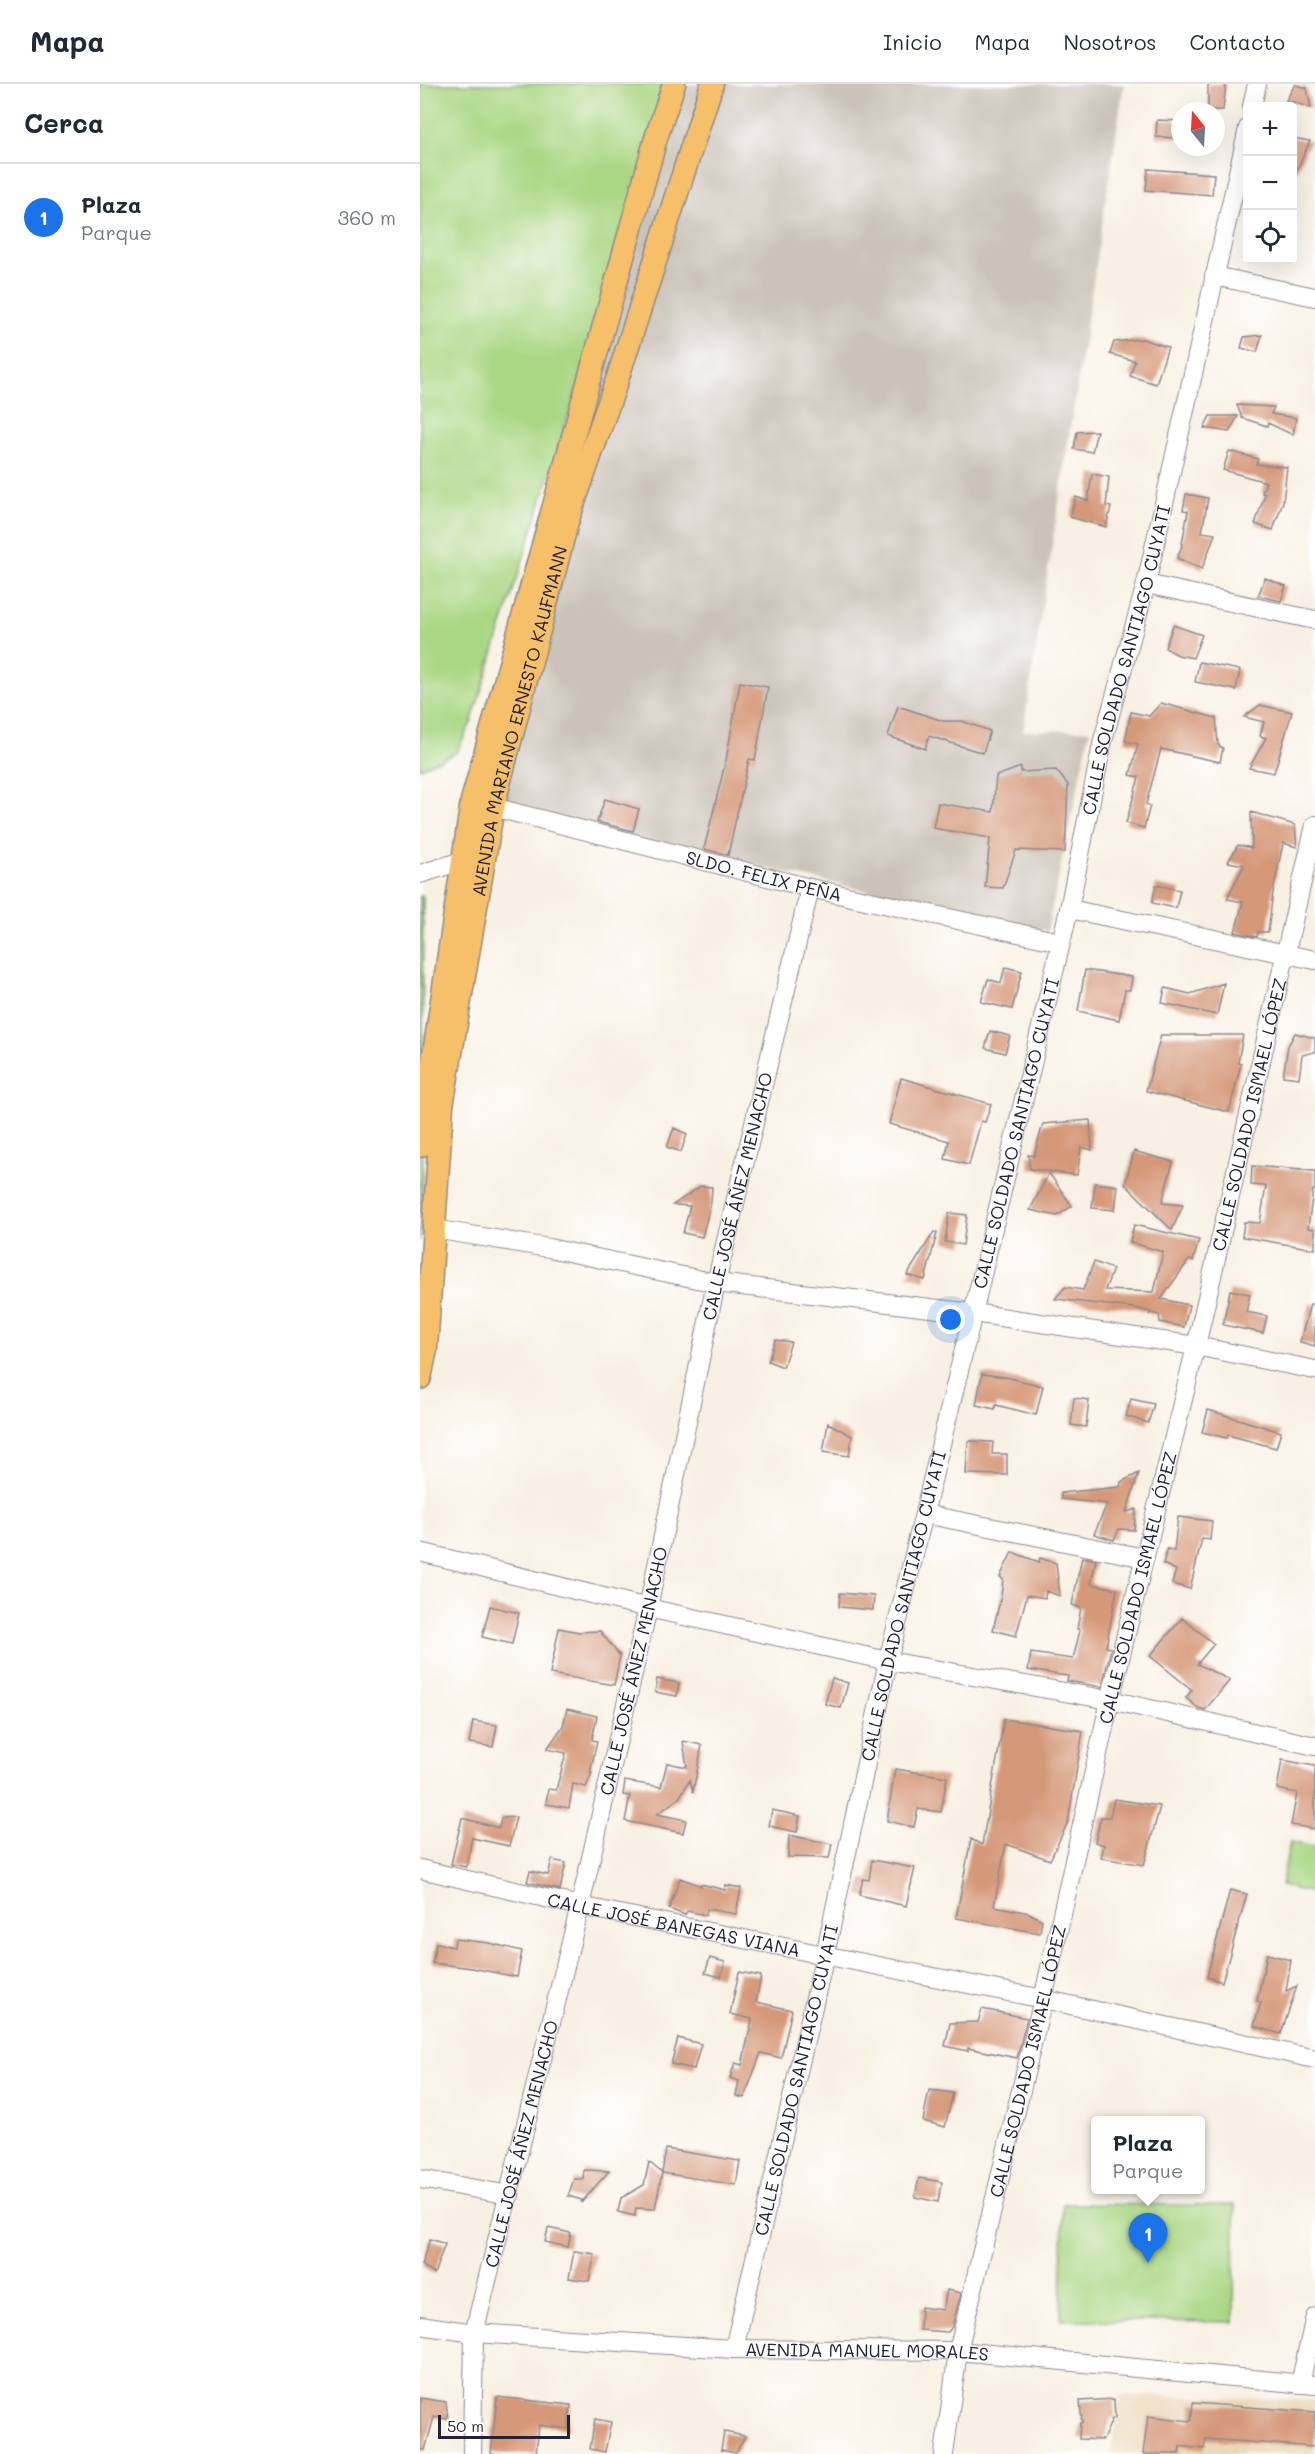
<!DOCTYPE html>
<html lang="es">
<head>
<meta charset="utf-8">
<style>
  body { margin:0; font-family:Mali,sans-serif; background:#f6f6f7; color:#1f2937 }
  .controls { position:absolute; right:18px; top:18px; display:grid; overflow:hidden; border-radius:6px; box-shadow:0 6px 24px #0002 }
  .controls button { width:54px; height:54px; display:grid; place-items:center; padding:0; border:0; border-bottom:2px solid #e0e1e3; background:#fff; color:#1f2937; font:30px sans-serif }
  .compass { position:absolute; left:751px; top:18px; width:54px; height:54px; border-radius:50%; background:#fff; box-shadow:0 6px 24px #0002; rotate:342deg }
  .scale { position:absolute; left:18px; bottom:15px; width:132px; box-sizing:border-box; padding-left:6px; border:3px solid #22223b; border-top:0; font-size:16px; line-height:21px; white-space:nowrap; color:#22223b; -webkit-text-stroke:4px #fff; paint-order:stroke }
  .you { position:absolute; left:531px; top:1236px; width:21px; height:21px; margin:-15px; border:4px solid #fff; border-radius:50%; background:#1a73e8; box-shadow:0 0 0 9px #1a73e833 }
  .badge { display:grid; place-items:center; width:39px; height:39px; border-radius:50%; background:#1a73e8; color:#fff; font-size:20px; font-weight:700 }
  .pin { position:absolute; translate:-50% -50px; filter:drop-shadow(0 2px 3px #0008) }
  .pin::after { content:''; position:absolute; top:32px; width:21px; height:18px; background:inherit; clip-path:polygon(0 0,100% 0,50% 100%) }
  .popup { position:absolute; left:671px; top:2032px; width:114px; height:78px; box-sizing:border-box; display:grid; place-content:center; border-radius:6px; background:#fff; filter:drop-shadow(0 2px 4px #0005); font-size:20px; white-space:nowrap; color:#747a83 }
  .popup b { font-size:22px; color:#1f2937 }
  .popup::after { content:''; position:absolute; left:50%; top:100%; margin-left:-12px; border:12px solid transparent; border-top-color:#fff }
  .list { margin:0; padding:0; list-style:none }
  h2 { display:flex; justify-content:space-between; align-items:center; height:78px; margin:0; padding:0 24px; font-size:26px }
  h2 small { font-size:20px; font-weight:400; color:#747a83 }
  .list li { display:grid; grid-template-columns:39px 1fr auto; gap:18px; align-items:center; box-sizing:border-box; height:108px; padding:0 24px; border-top:2px solid #e0e1e3 }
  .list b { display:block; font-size:22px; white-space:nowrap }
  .list p { margin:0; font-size:20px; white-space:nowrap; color:#747a83 }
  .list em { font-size:20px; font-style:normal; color:#747a83 }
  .icon { flex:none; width:33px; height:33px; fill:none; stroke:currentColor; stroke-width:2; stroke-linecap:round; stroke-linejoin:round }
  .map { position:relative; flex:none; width:895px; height:2370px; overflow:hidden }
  header { display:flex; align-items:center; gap:36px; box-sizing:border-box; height:84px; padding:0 30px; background:#fff; border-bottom:2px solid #e0e1e3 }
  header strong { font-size:28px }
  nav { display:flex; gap:33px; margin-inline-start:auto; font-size:21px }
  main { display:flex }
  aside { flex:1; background:#fff }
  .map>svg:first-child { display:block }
</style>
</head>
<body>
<header>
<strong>Mapa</strong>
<nav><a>Inicio</a><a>Mapa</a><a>Nosotros</a><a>Contacto</a></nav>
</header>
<main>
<aside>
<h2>Cerca<small></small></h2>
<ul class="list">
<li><span class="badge">1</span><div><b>Plaza</b><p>Parque</p></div><em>360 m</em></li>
</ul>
</aside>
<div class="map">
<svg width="895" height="2370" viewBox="0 0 895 2370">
  <rect width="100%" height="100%" fill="#fff"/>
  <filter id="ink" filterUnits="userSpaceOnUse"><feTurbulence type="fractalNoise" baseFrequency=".0167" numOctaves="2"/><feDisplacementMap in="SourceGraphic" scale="12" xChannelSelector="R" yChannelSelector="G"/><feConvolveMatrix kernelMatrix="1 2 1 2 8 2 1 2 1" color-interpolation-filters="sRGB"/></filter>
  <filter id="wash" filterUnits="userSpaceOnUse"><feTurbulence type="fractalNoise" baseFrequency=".008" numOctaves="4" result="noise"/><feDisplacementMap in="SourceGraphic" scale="24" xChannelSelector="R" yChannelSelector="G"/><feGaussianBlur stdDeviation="1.35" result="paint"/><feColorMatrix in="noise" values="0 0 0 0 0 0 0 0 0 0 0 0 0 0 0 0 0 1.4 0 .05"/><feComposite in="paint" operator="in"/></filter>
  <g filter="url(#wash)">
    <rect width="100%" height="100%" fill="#f8f0e2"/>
    <!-- built -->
    <path fill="#ebd8ba" d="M700 2311 895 2316V2370H690Z"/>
    <!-- industrial -->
    <path fill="#cbc3b8" d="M254 0H704L603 647 670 646 627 847 73 723 236 54Z"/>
    <!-- green -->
    <path fill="#aad784" stroke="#667c60" stroke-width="1.5" d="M0 0H254L51 639 36 669 0 684Z
      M0 812H3V1140L0 1157Z
      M870 1758 895 1763V1809L861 1802Z
      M643 2120 815 2121 814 2238 641 2236Z"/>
    <g id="blocks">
      <!-- building -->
      <path fill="#d59878" d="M788 0H806L803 26H788Z
        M875 1 887 4 891 24 866 16Z
        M737 36 760 37V54L736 53Z
        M873 54 890 57 873 95Z
        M728 85 794 90 792 111 726 106Z
        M842 251 837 268 821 264 824 253Z
        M722 255 748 263 736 300 710 292 715 277 690 270 694 258Z
        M817 321 854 323 851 330 876 334 873 351 848 339 847 342 822 334Z
        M790 332H818L809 348 784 344Z
        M677 347 672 368 654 365 657 348Z
        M809 367 838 375 836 380 867 383 863 418 853 446 835 440 845 410 842 409 846 398 803 386Z
        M672 390 689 393 686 422 691 423 686 443 650 433 656 413 668 417Z
        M766 410 788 414 782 448 795 450 782 485 757 474 761 465 768 427 763 426Z
        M845 494 866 502 861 517 838 512Z
        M753 541 782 551 773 574 758 571 745 564Z
        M779 578 820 586 816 606 775 598Z
        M320 598 348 603 335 676 329 675 308 771 284 765 306 676Z
        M741 619 796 634 798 661 803 664 800 678 741 665 726 720 730 722 724 744 706 739 719 693 710 691 718 660 705 657 711 628 729 632Z
        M840 621 872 628 854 689 829 684 846 654 840 652 844 638 824 633Z
        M478 622 523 637H542L570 647 563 669 509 652 505 665 468 652Z
        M601 683V688L636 686 648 701 645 768 596 766 583 804 565 803 570 754 513 744 518 719 573 728 576 692Z
        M185 715 219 725 213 747 177 738Z
        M831 728 875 741 877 763 863 759 853 808 848 848H838L837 853 815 848 823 818 807 815 824 781 808 778 818 761 832 764Z
        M736 801 760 806 756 824 732 819Z
        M585 883 602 887 592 925 561 918 568 895 581 899Z
        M665 886 712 893 710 906H705L699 936 658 927Z
        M804 899 797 931 742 919 745 904 770 910Z
        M570 947 590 952 585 969 565 964Z
        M875 949 895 954V968L882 971 879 994 863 992 868 962Z
        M741 951H823L818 979 821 980 809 1028 726 1007Z
        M481 994 571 1020 565 1038 561 1037 549 1081 525 1075 529 1057 469 1040Z
        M670 1036 672 1066 661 1063 657 1091 610 1085 608 1071 614 1072 623 1040Z
        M254 1044 267 1050 261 1068 247 1063Z
        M714 1067 753 1078 742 1119 763 1121 752 1146 705 1100Z
        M832 1082 895 1087V1106H893L888 1144 895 1145V1165L822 1153 824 1138 840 1139 846 1102 831 1101Z
        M629 1089 652 1122 637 1132 610 1126Z
        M675 1099 698 1102 695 1126 672 1124Z
        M281 1102 292 1103 291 1118 282 1153 263 1149 270 1122 253 1121Z
        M529 1129 547 1131 543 1161 525 1158Z
        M714 1141 779 1156 773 1177 769 1176 741 1215 769 1221 764 1243 740 1238 739 1231 731 1229 729 1231 730 1228 714 1224 635 1215 645 1203 663 1206 674 1178 693 1185 685 1206 734 1208 743 1168 710 1158Z
        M514 1148 517 1149 505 1196 487 1191Z
        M810 1206 830 1210 826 1228 847 1232 843 1249 803 1241Z
        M890 1220H895V1262L880 1258Z
        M355 1256 371 1258 363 1283 348 1277Z
        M562 1290 585 1293 623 1302 616 1331 576 1321 575 1325 556 1321Z
        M654 1314 669 1316 666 1343 651 1341Z
        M711 1315 734 1320 728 1339 706 1332Z
        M788 1326 861 1348 856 1364 808 1351 807 1354 782 1348Z
        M408 1339 432 1352 429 1372 403 1368Z
        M548 1357 573 1358 572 1370H587V1391L546 1390Z
        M719 1389 706 1428 716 1425 714 1446 699 1445 694 1456 674 1450 687 1420 641 1415V1409L700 1403 701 1398Z
        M758 1433 792 1437 790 1456 782 1455 770 1505 752 1500 756 1486 743 1480 747 1465 754 1467Z
        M592 1468 619 1478 620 1474 636 1479 640 1512 626 1507 625 1514 607 1511 596 1552 573 1546 581 1512 583 1495 580 1493Z
        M662 1473 676 1476 671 1500 697 1505 686 1563 691 1564 682 1603 647 1597 648 1592 608 1586 611 1569 653 1575 660 1546 657 1545 661 1524 652 1521Z
        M420 1509 454 1512 453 1526 419 1523Z
        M70 1522 99 1529 92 1560 62 1553Z
        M762 1534 794 1560 777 1580 810 1596 785 1626 778 1624 766 1614 772 1606 730 1572Z
        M139 1544 159 1548 180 1547 200 1572 194 1601 130 1590Z
        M412 1594 428 1599 421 1624 405 1620Z
        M237 1595 259 1599 257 1612 235 1608Z
        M147 1625 177 1632 172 1656 177 1657 170 1689H172L166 1703 153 1700 149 1724 126 1720 128 1705 136 1706 146 1669 127 1665 143 1642Z
        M584 1635 663 1647 648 1738 630 1776 586 1760 574 1822 609 1829 622 1836 620 1849 536 1834 551 1755 562 1761Z
        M53 1637 77 1641 73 1663 49 1659Z
        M263 1657 282 1661 273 1708 270 1696 259 1714 237 1730 266 1736 263 1749 205 1737 210 1712 203 1711 205 1697 241 1703 247 1679 267 1683Z
        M862 1676 895 1682V1745L871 1741 877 1709 857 1705Z
        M475 1685 527 1693 521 1728 498 1725 494 1743 467 1737Z
        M694 1715 740 1722 724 1781 681 1774 684 1761 675 1758 681 1733H690Z
        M352 1726 380 1732 377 1748 349 1742Z
        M96 1733 89 1762 52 1754 46 1783 31 1780 42 1734 79 1744 81 1734Z
        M369 1751 412 1760 409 1774 368 1773Z
        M132 1776 146 1779 140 1806 107 1798 110 1787 128 1791Z
        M452 1776 495 1784 486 1822 439 1811 443 1795 449 1796Z
        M260 1794 281 1802V1800L305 1806 306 1801 321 1804 316 1830 287 1825 286 1831 267 1827 265 1831 249 1825Z
        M810 1806 827 1810 802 1898 787 1893Z
        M35 1855 69 1859 102 1867 97 1893 52 1884 12 1879 16 1859 34 1863Z
        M847 1870 871 1876 866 1907 877 1902 861 1950 834 1942 841 1918 837 1917Z
        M290 1874 305 1878 301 1893 285 1889Z
        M319 1888 341 1892 336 1918 372 1926 361 1974 341 1969 324 2014 316 2012 319 1997 310 1994 315 1979 322 1981 332 1935 310 1930Z
        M562 1925 607 1934 597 1974 548 1964V1967L525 1962 530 1939 558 1938Z
        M258 1954 281 1960 274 1985 251 1980Z
        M509 2006 533 2009 525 2043 503 2037Z
        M246 2065 320 2077 316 2101 242 2089Z
        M229 2078 242 2089 235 2125 216 2124 215 2132 198 2128 201 2114 224 2101Z
        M164 2086 189 2087 161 2119 162 2116 148 2112 154 2095H163Z
        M499 2094 522 2098 518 2118 495 2113Z
        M128 2144 151 2149 148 2163 125 2158Z
        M10 2155 25 2160 14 2190 1 2181Z
        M154 2167 175 2170 169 2197 149 2194Z
        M527 2206 541 2209 532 2243 528 2248 500 2246 501 2223 523 2226Z
        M77 2313 151 2321 148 2345 119 2341 116 2370H71Z
        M0 2314 26 2318 28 2335 14 2333 5 2366H0Z
        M694 2315 695 2334 692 2335 683 2356 659 2355 660 2339H662L660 2317Z
        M773 2319 895 2328V2363L786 2355 784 2365 760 2362 759 2370H723L728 2332 771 2337Z
        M175 2335 191 2338 185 2368 170 2365Z
        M304 2348 325 2352 316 2369 301 2366Z"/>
    </g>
  </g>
  <g filter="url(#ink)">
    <use href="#blocks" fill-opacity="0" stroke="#8d898e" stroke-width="1.5"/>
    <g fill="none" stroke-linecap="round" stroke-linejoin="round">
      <defs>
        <g id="minor">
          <path d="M832 22 837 0"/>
          <path d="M794 192 895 213"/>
          <path d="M726 500 895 536"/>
          <path id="s1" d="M61 720 390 804 640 858"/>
          <path d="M0 790 42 777 53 780"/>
          <path d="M649 825 895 876"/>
          <path d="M14 1145 129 1164 296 1199 553 1229 776 1262 895 1286"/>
          <path d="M504 1430 725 1474"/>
          <path d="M0 1468 228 1524 468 1577 690 1616 895 1662"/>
          <path id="s2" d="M0 1785 160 1822 623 1915 895 1975"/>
          <path d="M0 2095 90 2111"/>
          <path id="s3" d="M0 2241 54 2249 314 2265 538 2267 895 2301"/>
          <path id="s4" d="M314 2265 405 1871 468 1577 553 1229 649 825 683 656 726 500 828 44"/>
          <path d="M880 2300 895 2233"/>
          <path id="s5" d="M52 2370 54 2249 160 1822 228 1524 296 1199 390 804"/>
          <path id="s6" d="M524 2370 538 2267 623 1915 690 1616 776 1262 895 741"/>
        </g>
        <g id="major">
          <path d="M0 1062 52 717 236 54 254 0"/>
          <path id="s7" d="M0 1294 6 1265 22 1022 73 723 148 435 197 296 292 0"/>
        </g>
      </defs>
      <!-- minor casing -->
      <use href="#minor" stroke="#8d898e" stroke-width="20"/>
      <!-- major casing -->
      <use href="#major" stroke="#8d898e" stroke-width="25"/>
      <!-- minor -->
      <use href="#minor" stroke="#fff" stroke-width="18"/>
      <!-- major -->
      <use href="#major" stroke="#f6c06b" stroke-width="22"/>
    </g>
  </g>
  <g text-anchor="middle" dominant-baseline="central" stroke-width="6" stroke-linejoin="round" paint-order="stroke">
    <!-- street labels -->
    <g font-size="18" fill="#22223b" stroke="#fff">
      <text stroke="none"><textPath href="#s4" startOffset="1734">CALLE SOLDADO SANTIAGO CUYATI</textPath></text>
      <text stroke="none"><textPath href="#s7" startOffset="666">AVENIDA MARIANO ERNESTO KAUFMANN</textPath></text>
      <text stroke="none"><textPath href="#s1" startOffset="292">SLDO. FELIX PEÑA</textPath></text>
      <text stroke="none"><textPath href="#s6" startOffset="1374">CALLE SOLDADO ISMAEL LÓPEZ</textPath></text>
      <text stroke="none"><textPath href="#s4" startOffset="1248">CALLE SOLDADO SANTIAGO CUYATI</textPath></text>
      <text stroke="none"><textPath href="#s5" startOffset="1288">CALLE JOSÉ ÁÑEZ MENACHO</textPath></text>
      <text stroke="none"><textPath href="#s6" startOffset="888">CALLE SOLDADO ISMAEL LÓPEZ</textPath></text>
      <text stroke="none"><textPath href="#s4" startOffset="762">CALLE SOLDADO SANTIAGO CUYATI</textPath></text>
      <text stroke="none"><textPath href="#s5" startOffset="802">CALLE JOSÉ ÁÑEZ MENACHO</textPath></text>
      <text stroke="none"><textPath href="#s2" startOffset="260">CALLE JOSÉ BANEGAS VIANA</textPath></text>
      <text stroke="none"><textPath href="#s6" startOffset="402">CALLE SOLDADO ISMAEL LÓPEZ</textPath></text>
      <text stroke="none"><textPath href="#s4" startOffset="276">CALLE SOLDADO SANTIAGO CUYATI</textPath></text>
      <text stroke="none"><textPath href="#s5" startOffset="316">CALLE JOSÉ ÁÑEZ MENACHO</textPath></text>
      <text stroke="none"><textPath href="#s3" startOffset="448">AVENIDA MANUEL MORALES</textPath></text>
    </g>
  </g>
</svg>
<div class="controls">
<button>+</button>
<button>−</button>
<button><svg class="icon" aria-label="locate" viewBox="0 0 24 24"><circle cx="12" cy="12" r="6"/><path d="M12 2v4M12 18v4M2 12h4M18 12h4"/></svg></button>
</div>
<svg class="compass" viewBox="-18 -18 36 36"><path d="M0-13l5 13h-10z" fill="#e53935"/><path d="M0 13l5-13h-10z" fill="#747a83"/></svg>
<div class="scale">50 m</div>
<div class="you"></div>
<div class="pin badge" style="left:728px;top:2179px">1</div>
<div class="popup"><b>Plaza</b>Parque</div>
</div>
</main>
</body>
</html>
